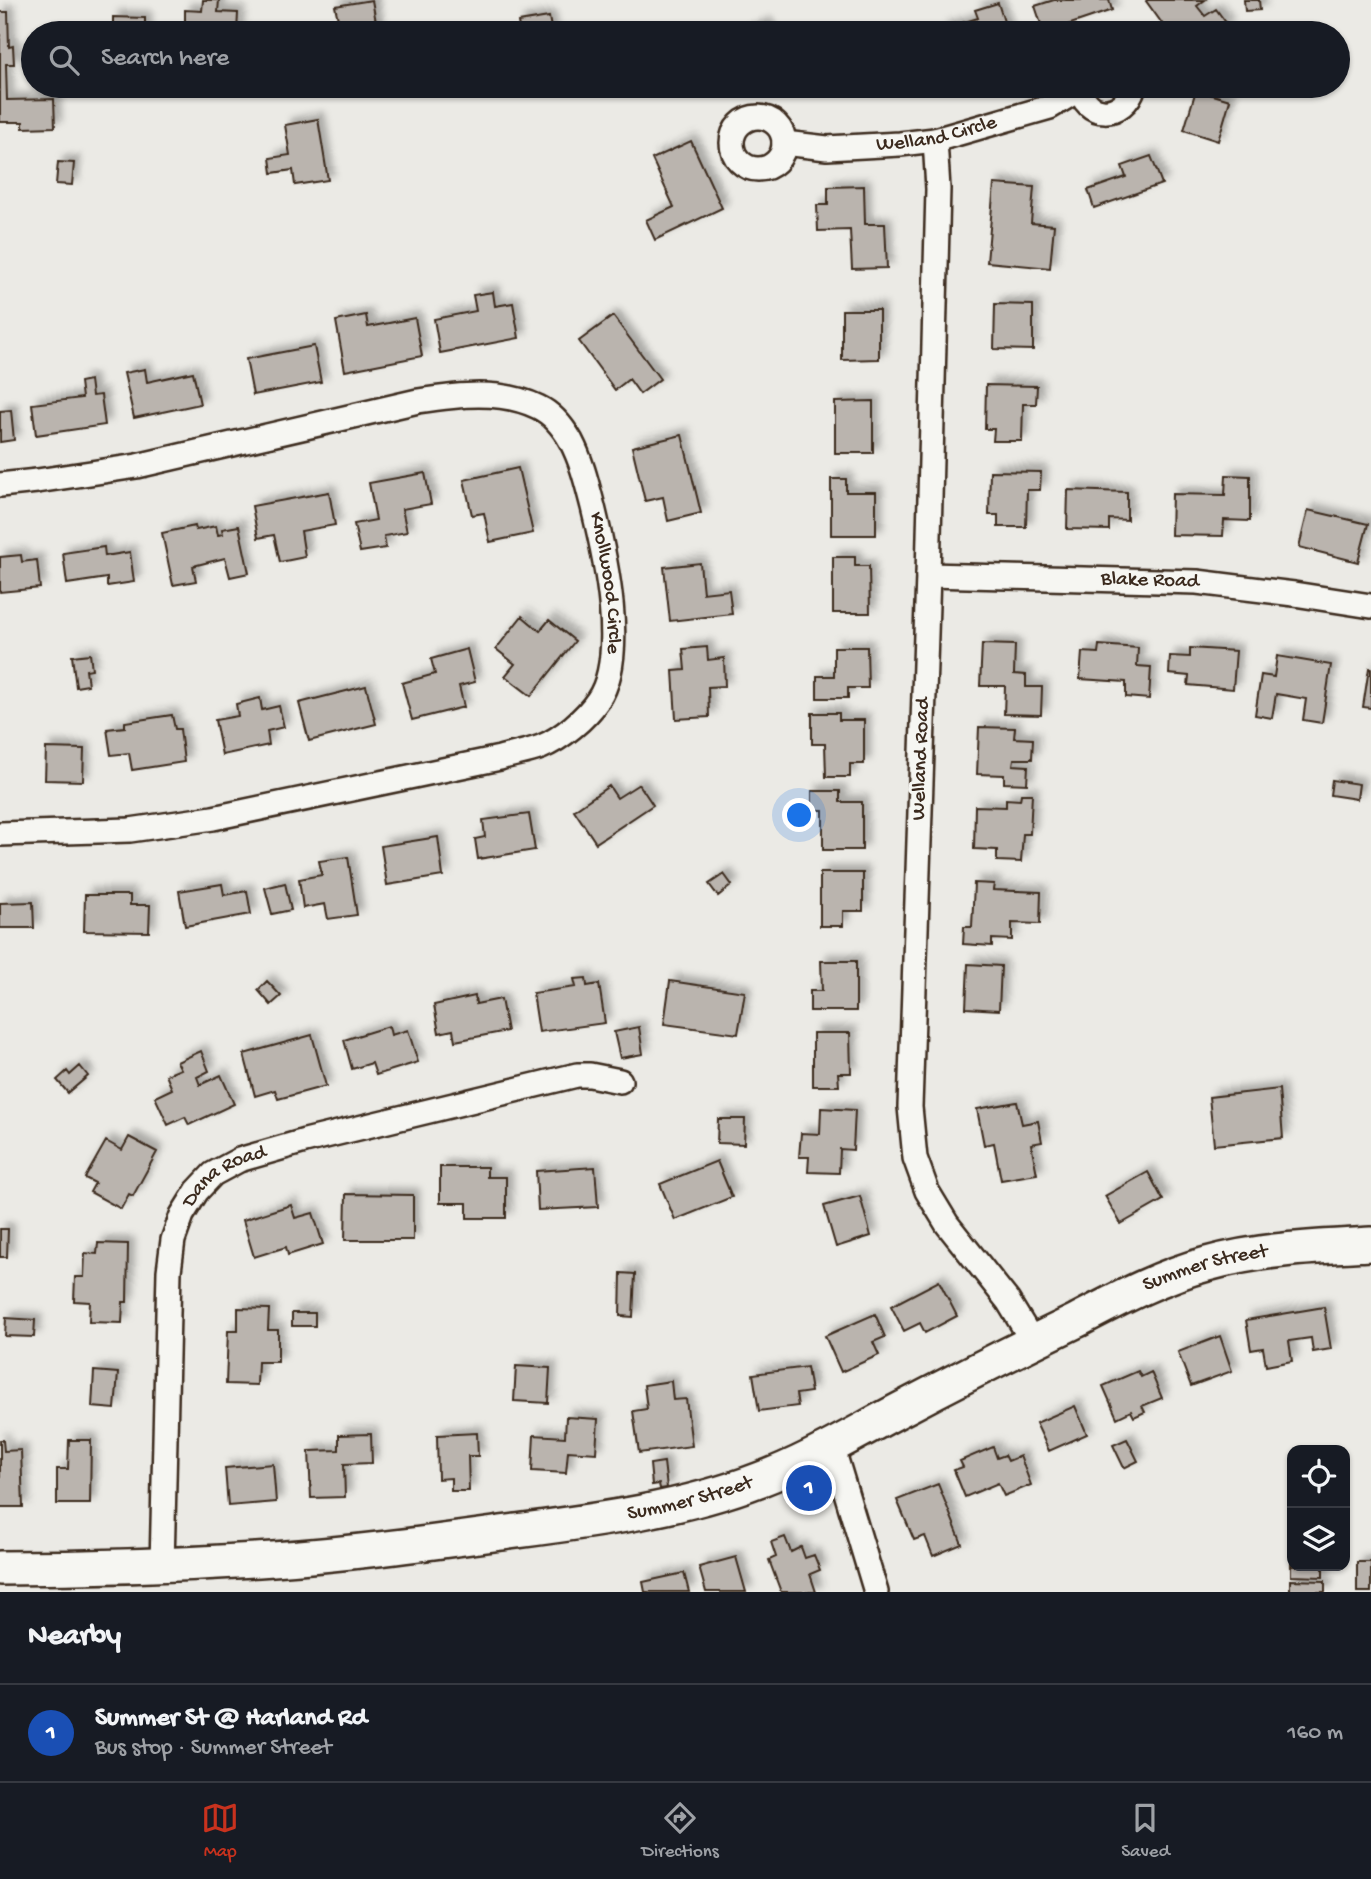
<!DOCTYPE html>
<html lang="en">
<head>
<meta charset="utf-8">
<style>
  body { margin:0; font-family:"Gochi Hand",sans-serif; background:#242831; color:#f1f3f6 }
  .controls { position:absolute; right:21px; bottom:21px; display:grid; overflow:hidden; border-radius:14px; box-shadow:0 2px 5px #0004 }
  .controls button { width:63px; height:63px; display:grid; place-items:center; padding:0; border:0; border-bottom:2px solid #363941; background:#171b24; color:#f1f3f6; font:35px sans-serif }
  .you { position:absolute; left:800px; top:816px; width:24px; height:24px; margin:-18px; border:5px solid #fff; border-radius:50%; background:#1a73e8; box-shadow:0 0 0 10px #1a73e833 }
  .badge { display:grid; place-items:center; width:46px; height:46px; border-radius:50%; background:#c8321e; color:#fff; font-size:23px; font-weight:700 }
  .pin { position:absolute; translate:-50% -50%; border:4px solid #fff; box-shadow:0 2px 7px #0006 }
  .list { margin:0; padding:0; list-style:none }
  h2 { display:flex; justify-content:space-between; align-items:center; height:91px; margin:0; padding:0 28px; font-size:30px }
  h2 small { font-size:23px; font-weight:400; color:#9ea1a6 }
  .list li { display:grid; grid-template-columns:46px 1fr auto; gap:21px; align-items:center; box-sizing:border-box; height:98px; padding:0 28px; border-top:2px solid #363941 }
  .list b { display:block; font-size:26px; white-space:nowrap }
  .list p { margin:0; font-size:23px; white-space:nowrap; color:#9ea1a6 }
  .list em { font-size:23px; font-style:normal; color:#9ea1a6 }
  .icon { flex:none; width:38px; height:38px; fill:none; stroke:currentColor; stroke-width:2; stroke-linecap:round; stroke-linejoin:round }
  .map { position:relative; flex:none; width:1371px; height:1592px; overflow:hidden }
  .search { position:absolute; background:#171b24; box-shadow:0 2px 5px #0004; left:21px; right:21px; top:21px; height:77px; display:flex; align-items:center; gap:18px; box-sizing:border-box; padding:0 24px; border-radius:38px; color:#9ea1a6; font-size:26px }
  .sheet { height:189px; background:#171b24 }
  nav { display:flex; justify-content:space-around; align-items:center; box-sizing:border-box; height:98px; border-top:2px solid #363941; background:#171b24; font-size:19px; color:#9ea1a6 }
  nav a { display:grid; justify-items:center; gap:4px }
  nav .on { color:#c8321e }
  .map>svg:first-child { display:block }
</style>
</head>
<body>
<div class="map">
<svg width="1371" height="1592" viewBox="0 0 1371 1592">
  <defs>
    <filter id="shadow"><feDropShadow dx="6" dy="-6" stdDeviation="3.5" flood-color="#0004"/></filter>
  </defs>
  <rect width="100%" height="100%" fill="#ebeae5"/>
  <filter id="ink" filterUnits="userSpaceOnUse"><feTurbulence type="fractalNoise" baseFrequency=".0143" numOctaves="2"/><feDisplacementMap in="SourceGraphic" scale="14" xChannelSelector="R" yChannelSelector="G"/><feConvolveMatrix kernelMatrix="1 2 1 2 8 2 1 2 1" color-interpolation-filters="sRGB"/></filter>
  <g filter="url(#ink)">
    <!-- building -->
    <path fill="#bab4ae" stroke="#3b2a1e" stroke-width="2" filter="url(#shadow)" d="M203 0H219L218 12 238 13 237 33H185V10L202 11Z
      M372 0 378 33H341L335 6Z
      M1054 0H1109L1112 10 1044 33 1035 6Z
      M1147 0H1205L1197 6 1205 16 1216 9 1227 24 1214 33H1169L1146 1Z
      M1244 0H1259L1260 10 1245 11Z
      M998 3 1007 31 1000 33H943L941 29 978 18 975 10Z
      M0 12H8L9 47 13 46 14 64H6L7 100 54 99 55 127 23 128V122H0Z
      M113 17 145 18V33H113Z
      M549 17 552 33H520L518 22Z
      M766 24 769 33H742Z
      M1234 86H1263V90L1234 89Z
      M1196 90 1230 100 1218 141 1184 130Z
      M318 119 328 180 295 185 293 170 272 173 270 158 290 155 285 125Z
      M691 141 722 208 655 240 646 220 674 207 652 159Z
      M1151 156 1162 184 1094 208 1088 190 1126 177 1122 166Z
      M58 162 74 163 72 185 56 184Z
      M994 184 1034 187 1031 223 1054 225 1050 268 987 262Z
      M864 186 865 224H885L887 268 852 269 850 230 818 231 817 205H828V187Z
      M493 292 495 306 513 303 519 338 440 353 434 319 476 311 473 295Z
      M995 304 1033 305V350L994 349Z
      M842 310H879V359L842 360Z
      M366 315 368 327 415 318 422 356 345 371 336 321Z
      M613 316 660 379 640 394 629 379 615 390 579 341Z
      M314 346 321 382 253 395 246 359Z
      M145 369 147 382 193 372 200 404 134 418 124 373Z
      M90 380 92 396 101 395 105 425 36 435 32 404 82 398 80 382Z
      M986 385 1037 386 1036 404H1023L1022 441H993L994 429H985Z
      M873 401V453H835V402Z
      M11 410 14 440 0 442V411Z
      M682 435 701 513 668 521 663 497 645 501 632 447Z
      M518 468 533 533 490 542 484 513 472 515 464 480Z
      M990 471 1041 472 1040 490H1027L1026 527H998V515H989Z
      M425 473 431 504 402 509 407 532 384 536 386 548 360 552 354 524 376 520 369 483Z
      M1226 475 1250 476V521L1224 520 1223 536 1171 535 1172 494 1225 495Z
      M831 479H846V492H876V535H831Z
      M1068 490 1127 492V520L1109 519V530L1067 529Z
      M329 492 335 525 301 531 305 557 280 562 274 535 258 538 252 506Z
      M1308 510 1368 524 1358 562 1299 547Z
      M195 526 196 530 216 526 218 535 223 534 222 529 239 526 249 573 230 577 225 558 193 566 196 581 173 585 162 533Z
      M104 547 105 556 130 552 134 582 107 586V578L67 584 63 553Z
      M21 555 22 562 37 560 40 588 0 592V557Z
      M833 557H855V566H869L870 613H833Z
      M700 563 703 593 729 590 732 614 670 621 664 567Z
      M522 616 540 631 549 620 575 641 531 696 505 676 515 664 496 649Z
      M982 644 1015 645 1014 674 1026 675V687H1042L1041 715 1004 714 1005 686H980Z
      M1099 645 1138 648 1137 666 1151 667 1149 699 1126 697V682L1080 679 1082 652 1098 653Z
      M707 647 708 660 724 658 725 686 708 687 709 717 676 719 673 671 685 670 683 649Z
      M834 647H867L868 688H848V698H817V676H834Z
      M1190 648 1236 651 1233 689 1188 685 1189 676 1169 674 1170 656 1190 657Z
      M467 649 475 682 459 686 464 707 412 720 402 683 435 674 431 659Z
      M90 654 92 669 86 670 88 685 76 687 72 656Z
      M1277 656 1331 665 1322 723 1303 720 1306 699 1276 694 1272 718 1255 715 1261 675 1274 677Z
      M1369 668 1371 669V708L1363 707Z
      M366 686 376 724 309 741 299 703Z
      M260 698 262 710 279 706 284 727 267 731 269 745 222 755 215 720 238 716 236 704Z
      M812 713H839V720H864V764H850V777H826L825 744H812Z
      M172 715 175 729H180L184 762 132 770 129 753 111 755 107 729 125 727V722Z
      M979 727 1015 728 1014 738 1033 739 1032 759H1014L1013 765 1028 766 1027 784 1004 783V775L977 774Z
      M46 748 84 749 83 781 45 780Z
      M1332 780 1359 784 1357 799 1330 795Z
      M639 784 653 805 596 843 574 810 609 786 617 798Z
      M812 791H840V802H862V850H823V810H812Z
      M1021 794H1032L1030 834H1023L1021 862 997 861V850L974 849 975 806 1006 807V799L1020 800Z
      M529 814 535 850 478 859 475 839 485 837 483 820Z
      M438 837 443 876 387 885 381 846Z
      M348 857 357 915 328 919 325 904 303 908 299 879 322 875 319 861Z
      M820 873H863V911H843V926H820Z
      M724 874 732 885 718 896 709 884Z
      M285 883 291 910 272 914 265 888Z
      M974 883 994 884 993 890 1041 892 1040 924 1012 923V940L992 939V946L963 944 964 927H972Z
      M222 884 224 895 247 891 251 914 185 926 179 891Z
      M85 895H130V905H150L149 932 84 931Z
      M33 902 34 928H0V903Z
      M821 961H856V1011H810V991H822Z
      M968 964 1001 966 999 1010 966 1008Z
      M586 978 587 986 599 984 605 1023 539 1032 533 993 576 987 574 979Z
      M267 981 281 996 271 1005 258 990Z
      M670 981 745 992 738 1034 664 1024Z
      M475 996 476 1004 501 999 507 1031 455 1041 453 1030 439 1033 434 1005Z
      M389 1026 391 1035 408 1030 418 1062 376 1075 372 1063 352 1069 344 1040Z
      M639 1027 643 1054 620 1058 614 1032Z
      M813 1033H850L851 1073H838L839 1086H813Z
      M312 1035 326 1086 278 1099 275 1090 255 1096 244 1054Z
      M201 1051 209 1071 197 1077 200 1085 221 1075 234 1104 189 1125 185 1117 168 1125 155 1097 172 1089 166 1075 181 1069 177 1062Z
      M80 1066 88 1076 68 1093 57 1080 67 1071 70 1075Z
      M1279 1089 1283 1138 1214 1145 1209 1097Z
      M1017 1102 1022 1124 1038 1121 1042 1142 1031 1144 1037 1174 1001 1180 994 1143 984 1145 977 1109Z
      M821 1108 855 1110 853 1150 840 1149 839 1173 808 1172 809 1157H799L801 1133 820 1134Z
      M718 1119H745L744 1144 717 1143Z
      M129 1137 157 1152 133 1196 129 1194 121 1209 90 1192 95 1183 85 1178 106 1141 122 1150Z
      M717 1161 732 1197 675 1220 660 1184Z
      M440 1167H487V1177H506V1218H467V1203H440Z
      M595 1167 598 1207 538 1210 536 1171Z
      M1148 1172 1163 1200 1121 1224 1105 1196Z
      M346 1194 413 1195V1240H345Z
      M860 1196 871 1236 836 1247 824 1206Z
      M291 1205 295 1218 313 1213 323 1244 288 1255 286 1247 254 1257 243 1220Z
      M0 1229H8L7 1257H0Z
      M98 1243 128 1244 127 1302H123L122 1323 89 1322 90 1302 74 1301 75 1277H84L85 1253 97 1254Z
      M621 1273 635 1274 633 1317 620 1316Z
      M939 1281 957 1316 925 1333 920 1323 904 1331 891 1306Z
      M1324 1307 1331 1349 1313 1352 1311 1338 1289 1341 1292 1361 1266 1366 1263 1348 1251 1350 1246 1320Z
      M238 1308 269 1309 268 1330H278V1362H258L257 1385 226 1384 228 1331H238Z
      M292 1313H315V1326H292Z
      M875 1314 885 1337 873 1342 879 1355 841 1372 825 1336Z
      M6 1318 35 1320 34 1337 5 1336Z
      M1220 1336 1232 1371 1191 1386 1178 1352Z
      M516 1366 550 1368 548 1403 514 1401Z
      M807 1367 811 1392 796 1394 798 1406 759 1411 753 1374Z
      M94 1371 118 1373 115 1409 92 1407Z
      M1138 1371 1141 1377 1151 1372 1162 1398 1142 1406 1145 1412 1134 1417 1131 1411 1117 1418 1103 1386Z
      M671 1381 673 1400 686 1399 692 1446 639 1453 633 1411 647 1409 644 1385Z
      M1075 1406 1087 1434 1049 1451 1036 1423Z
      M566 1417 598 1419 596 1453 568 1451 566 1473 532 1471 534 1435 565 1437Z
      M477 1433 478 1456H468L469 1491H451V1478L438 1479 437 1435Z
      M371 1434 372 1463 344 1464 345 1497 311 1498 309 1451 339 1450V1435Z
      M1127 1439 1138 1461 1124 1468 1113 1445Z
      M0 1440H3L4 1451 21 1450 23 1507H0Z
      M69 1440H91L90 1504H57V1469H68Z
      M993 1447 997 1458 1005 1455 1008 1461 1020 1456 1031 1485 1004 1496 998 1483 965 1497 954 1470 963 1467 960 1461Z
      M664 1462 667 1488 660 1489 659 1484 652 1485 650 1464Z
      M273 1464 276 1502 228 1506 225 1468Z
      M938 1484 962 1544 933 1556 925 1536 914 1540 897 1500Z
      M785 1537 791 1552 801 1547 805 1558 814 1555 820 1570 810 1574 816 1592H781L769 1560 776 1557 771 1542Z
      M736 1557 746 1592H706L699 1567Z
      M1291 1559 1292 1566H1323V1577L1291 1576Z
      M1357 1562H1371V1592H1357Z
      M684 1573 689 1592H645L643 1582Z
      M1290 1580 1325 1581V1592H1290Z"/>
    <g fill="none" stroke-linecap="round" stroke-linejoin="round">
      <defs>
        <g id="street">
          <path d="M1080 86C1084 119 1124 120 1134 86"/>
          <circle cx="758" cy="143" r="26"/>
          <path d="M935 140 938 189 928 575 910 1107 915 1158 927 1191 947 1224 1008 1301 1033 1342"/>
          <path id="s1" d="M784 143 827 148 900 144 935 140 1050 107 1080 89"/>
          <path id="s2" d="M0 485 37 481 137 466 418 401C457 395 501 389 538 407 553 414 563 427 571 441 582 462 587 484 593 507 605 556 628 656 598 700 586 718 561 739 541 747 528 752 513 754 500 758L213 818 130 830 0 834"/>
          <path id="s3" d="M928 575 1197 582 1294 594 1371 606"/>
          <path d="M832 1446 876 1592"/>
          <path id="s4" d="M162 1566 169 1271 173 1240 182 1215 197 1191 213 1174 239 1160 305 1141 577 1075H590L620 1081"/>
        </g>
        <g id="secondary">
          <path id="s5" d="M0 1568C91 1568 182 1565 273 1559 347 1554 421 1544 494 1534 584 1522 676 1512 761 1479 812 1460 860 1430 909 1405 964 1376 1020 1348 1076 1321 1118 1299 1161 1276 1207 1264 1261 1249 1316 1247 1371 1244"/>
        </g>
      </defs>
      <!-- street casing -->
      <use href="#street" stroke="#3b2a1e" stroke-width="28"/>
      <!-- secondary casing -->
      <use href="#secondary" stroke="#3b2a1e" stroke-width="38"/>
      <!-- street -->
      <use href="#street" stroke="#f6f6f2" stroke-width="23"/>
      <!-- secondary -->
      <use href="#secondary" stroke="#f6f6f2" stroke-width="33"/>
    </g>
  </g>
  <g text-anchor="middle" dominant-baseline="central" stroke-width="6" stroke-linejoin="round" paint-order="stroke">
    <!-- street labels -->
    <g font-size="21" fill="#3b2a1e" stroke="#f6f6f2">
      <text stroke="none"><textPath href="#s1" startOffset="154">Welland Circle</textPath></text>
      <text stroke="none"><textPath href="#s3" startOffset="222">Blake Road</textPath></text>
      <text stroke="none"><textPath href="#s2" startOffset="744">Knollwood Circle</textPath></text>
      <text transform="translate(922 759) rotate(-88)">Welland Road</text>
      <text stroke="none"><textPath href="#s4" startOffset="413">Dana Road</textPath></text>
      <text stroke="none"><textPath href="#s5" startOffset="1262">Summer Street</textPath></text>
      <text stroke="none"><textPath href="#s5" startOffset="695">Summer Street</textPath></text>
    </g>
  </g>
</svg>
<div class="controls">
<button><svg class="icon" aria-label="locate" viewBox="0 0 24 24"><circle cx="12" cy="12" r="6"/><path d="M12 2v4M12 18v4M2 12h4M18 12h4"/></svg></button>
<button><svg class="icon" aria-label="layers" viewBox="0 0 24 24"><path d="M12 4l9 5-9 5-9-5zM3 14l9 5 9-5"/></svg></button>
</div>
<div class="you"></div>
<div class="pin badge" style="left:809px;top:1488px;background:#1a4fb4">1</div>
<div class="search"><svg class="icon" aria-label="search" viewBox="0 0 24 24"><circle cx="10" cy="10" r="6"/><path d="M15 15l6 6"/></svg>Search here</div>
</div>
<section class="sheet">
<h2>Nearby<small></small></h2>
<ul class="list">
<li><span class="badge" style="background:#1a4fb4">1</span><div><b>Summer St @ Harland Rd</b><p>Bus stop · Summer Street</p></div><em>160 m</em></li>
</ul>
</section>
<nav>
<a class="on"><svg class="icon" aria-label="map" viewBox="0 0 24 24"><path d="M3 6l6-2 6 2 6-2v14l-6 2-6-2-6 2zM9 4v14M15 6v14"/></svg>Map</a>
<a><svg class="icon" aria-label="directions" viewBox="0 0 24 24"><path d="M12 3l9 9-9 9-9-9zM9 14v-3h6M13 9l2 2-2 2"/></svg>Directions</a>
<a><svg class="icon" aria-label="saved" viewBox="0 0 24 24"><path d="M7 4h10v16l-5-4-5 4z"/></svg>Saved</a>
</nav>
</body>
</html>
